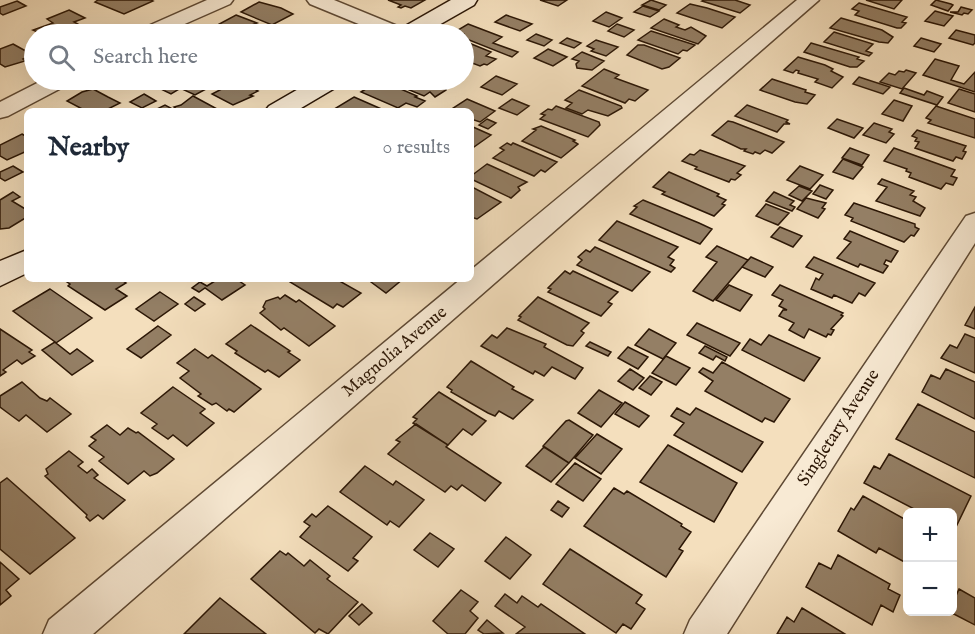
<!DOCTYPE html>
<html lang="en">
<head>
<meta charset="utf-8">
<style>
  body { margin:0; font-family:"IM FELL English",serif; background:#f2f2f3; color:#1f2937 }
  .controls { position:absolute; right:18px; bottom:18px; display:grid; overflow:hidden; border-radius:9px; box-shadow:0 6px 24px #0002 }
  .controls button { width:54px; height:54px; display:grid; place-items:center; padding:0; border:0; border-bottom:2px solid #e0e1e3; background:#fff; color:#1f2937; font:30px sans-serif }
  .list { margin:0; padding:0; list-style:none }
  h2 { display:flex; justify-content:space-between; align-items:center; height:78px; margin:0; padding:0 24px; font-size:26px }
  h2 small { font-size:20px; font-weight:400; color:#747a83 }
  .icon { flex:none; width:33px; height:33px; fill:none; stroke:currentColor; stroke-width:2; stroke-linecap:round; stroke-linejoin:round }
  .map { position:relative; flex:none; width:975px; height:634px; overflow:hidden }
  .search { position:absolute; background:#fff; box-shadow:0 6px 24px #0002; left:24px; top:24px; width:450px; height:66px; display:flex; align-items:center; gap:15px; box-sizing:border-box; padding:0 21px; border-radius:33px; color:#747a83; font-size:22px }
  .panel { position:absolute; background:#fff; box-shadow:0 6px 24px #0002; left:24px; top:108px; width:450px; height:174px; border-radius:9px }
  .map>svg:first-child { display:block }
</style>
</head>
<body>
<div class="map">
<svg width="975" height="634" viewBox="0 0 975 634">
  <rect width="100%" height="100%" fill="#f4dfbd"/>
  <filter id="stains"><feTurbulence type="fractalNoise" baseFrequency=".00333" numOctaves="4"/><feColorMatrix values="0 0 0 0 .2 0 0 0 0 .09 0 0 0 0 .02 0 0 0 .5 -.17"/></filter>
  <radialGradient id="worn" r=".72"><stop offset=".6" stop-color="#630" stop-opacity="0"/><stop offset="1" stop-color="#630" stop-opacity=".3"/></radialGradient>
  <!-- building -->
  <path fill="#947f65" stroke="#2c1706" stroke-width="1.5" d="M98 0H151L153 1 124 14 95 2Z
    M388 0H425L411 8 405 6 401 8 398 7 401 5Z
    M540 0H567L558 6Z
    M651 0 666 5 659 10 642 5Z
    M704 0H735L750 5 740 13 702 1Z
    M866 0H902L894 9Z
    M936 0 951 4 953 5 948 11 931 5Z
    M17 1 26 6 3 15 0 13V7Z
    M259 2 281 8 293 14 272 25 241 12Z
    M859 3 907 17 902 22 906 23 901 28H897L855 15 859 11 852 9Z
    M690 4 707 8 735 17 722 28 677 13Z
    M643 6 659 11 650 17 634 12Z
    M961 7 972 10 968 14 964 13 962 15 950 12H958Z
    M69 10 85 18 74 22 83 27 67 34H42L33 30 53 23 47 19Z
    M935 11 953 16 944 26 925 21Z
    M606 12 622 18 609 27 593 21Z
    M236 15 257 23 228 34 212 28Z
    M506 15 532 24 520 31 495 22Z
    M841 18 882 30 893 37 888 43 879 42 830 28Z
    M664 19 679 25 676 27 685 30 691 27 706 36 698 44 651 28Z
    M468 24 502 37 493 43 518 52 512 57 464 38V34L453 33Z
    M617 24 634 30 624 37 608 31Z
    M299 26 306 29 296 34 286 33Z
    M956 30 975 35V43L973 45 949 38Z
    M651 31 695 45 687 51 683 50 678 54 638 40Z
    M834 32 873 44 866 51 872 53 869 56 824 42Z
    M536 34 552 40 544 46 527 40Z
    M567 38 581 43 574 48 560 43Z
    M921 38 941 44 934 52 914 46Z
    M596 40 618 47 606 56 591 51 594 49 587 46Z
    M464 41 491 52 486 56 496 59 487 65 484 64 480 66 464 60Z
    M811 43 859 57 857 59 864 61 857 67H850L804 52Z
    M13 44 33 55 23 59 25 61 5 67 0 64V49Z
    M638 45H644L680 58 669 67 662 69 627 55Z
    M548 49 567 57 553 66 534 58Z
    M582 52 604 61 592 70 577 68 576 64 579 61 572 59Z
    M798 57 825 65 833 69 831 71 843 77 832 88 815 82 818 79 798 73 799 71 796 70 793 73 784 70Z
    M935 59 959 66 951 80 964 84 975 72V92L923 75Z
    M604 69 619 75 615 78 648 90 635 101 629 99 625 103 582 86Z
    M906 70 916 73 902 89 880 82 889 73 895 75 899 71 904 72Z
    M496 76 517 84 502 95 481 87Z
    M859 77 890 87 883 94 853 84Z
    M772 79 806 90 805 92 815 95 807 104 795 102 760 90Z
    M105 80H148L122 88Z
    M239 80 258 91 250 95 253 96 233 105 212 94Z
    M380 80 417 96 415 97 425 101 417 107 406 103 398 108 361 92Z
    M385 80H439L445 82 440 85 446 87V90L435 97 430 92 424 96Z
    M193 83 206 89 195 95 182 89Z
    M173 85 181 88 171 94 163 90Z
    M904 88 924 95 927 91 943 97 937 105 900 93Z
    M93 89 108 97 120 103 104 111H86L67 101 82 92Z
    M959 89 975 94V112L948 103Z
    M579 90 621 106 622 108 608 116 588 110 582 114 566 108 572 103 565 100Z
    M144 94 156 101 142 108 130 102Z
    M193 96 217 109 215 111H153L165 105 176 111 178 110 174 107 181 105Z
    M354 97 386 111H331Z
    M467 99 495 111 480 122 471 119V111L450 110Z
    M512 99 529 106 517 115 499 108Z
    M894 100 912 106 903 121 882 114Z
    M747 105 788 120 786 122 790 124H784L777 132 735 116Z
    M556 106 599 122 600 125 588 137 540 119 545 115 541 114 548 109 552 110Z
    M936 106 975 119V138L928 123 931 120 926 118Z
    M487 119 496 123 488 129 479 125Z
    M837 119 863 128 854 138 828 128Z
    M728 121 733 122 784 142 772 153 765 150 760 154 755 152 753 154 744 151 746 149H741L712 135Z
    M874 123 892 129 889 132 894 134 886 143 863 135Z
    M541 126 575 140 573 141 578 144 561 158 522 141 536 130 533 129Z
    M473 127 491 135 471 149V128Z
    M917 130 966 146 963 151 966 152 962 159 956 157 953 161 915 148 919 142 915 141 917 138 912 136Z
    M22 134 27 137V151L7 160 0 156V145Z
    M507 143 511 145 513 143 557 162 545 172 541 170 534 176 493 158 504 150 500 148Z
    M850 148 869 155 862 165 842 158Z
    M894 148 955 170 951 176 957 178 953 185 946 183 941 189 909 177 911 173 906 171 907 169 884 161Z
    M700 150 745 166 737 173 741 175 735 180 731 179 729 182 695 169 697 167 682 161 690 154 694 155Z
    M843 159 863 167 853 179 833 172Z
    M487 164 527 182 518 187 520 190 511 198 471 179V176Z
    M13 166 23 172 5 181 0 178V172Z
    M800 166 823 175 810 189 787 180Z
    M669 172 719 194 717 196 726 200 722 204 725 205 714 216 662 194 665 192 653 187Z
    M882 179 914 191 910 195 916 197 913 201 925 208 920 216 876 201 887 187 878 184Z
    M820 185 833 190 826 199 813 194Z
    M799 186 812 191 802 201 789 195Z
    M471 188H474L501 202 477 219 471 217Z
    M13 192 20 197 12 201 27 210V217L9 228 0 229V200Z
    M774 192 794 201 790 205 795 207 792 211 766 201Z
    M806 198 826 203 822 208 825 209 818 218 797 209Z
    M643 200 699 223 712 229 700 244 630 214 637 207 634 206Z
    M854 203 915 224V227L919 229 914 236 911 235 904 242 851 221 853 218 845 215Z
    M766 204 789 213 778 225 756 216Z
    M617 221 678 247 668 257 674 260 670 265 675 268 671 272 599 240Z
    M780 227 802 236 793 247 771 237Z
    M850 231 898 251 891 262 886 260 884 264 888 266 883 273 860 264 858 267 837 258 851 242 844 239Z
    M717 246 748 260 713 301 693 291 717 262 706 257Z
    M595 247 650 272 632 291 577 265 582 260 578 257 586 250 590 252Z
    M751 257 773 267 765 277 742 267Z
    M814 257 875 283 865 296 859 293 852 303 834 295 832 298 811 289 816 278 819 280 823 274 806 267Z
    M565 271 570 274 573 271 618 292 608 302 612 304 601 316 548 292 551 289 548 288Z
    M66 279H120L126 283 116 289 127 296 105 310 68 286 70 284 64 280Z
    M218 279H236L245 285 222 300 205 288 199 292 192 288 200 282 207 286Z
    M294 279H336L361 293 343 307 337 304 333 308 290 282Z
    M367 279H403L386 293Z
    M729 285 752 295 740 311 716 300Z
    M780 285 843 313 841 315 843 316 831 329 834 330 831 335 828 334 826 337 809 329 804 338 789 330 794 323 779 316 783 310H787L779 306 783 300 772 295Z
    M50 289 92 318 56 343 70 354 77 349 93 361 72 375 42 350 55 342 13 311Z
    M160 292 178 304 154 321 136 309Z
    M285 295 296 302 299 300 335 326 309 346 284 328 281 330 260 313 265 309 263 307 266 301 278 297 280 299Z
    M194 297 205 304 195 311 185 304Z
    M538 297 589 323 581 331 584 333 573 346 567 345 518 320 521 317 519 316Z
    M975 307V329L965 325Z
    M697 323 740 343 730 356 687 335Z
    M251 325 290 351 288 352 300 360 279 377 268 370 265 372 235 353 237 351 226 344Z
    M158 326 171 335 141 358 127 349Z
    M507 328 546 344 544 347 583 368 575 379 552 367 544 376 535 371 533 374 481 346 492 335 497 338Z
    M0 329 32 350 29 352 35 356 22 364 17 360 3 370 6 372 0 376Z
    M649 329 676 343 663 359 635 345Z
    M965 334 975 338V373L941 358 950 345 957 348Z
    M769 335 820 358 804 381 742 350 750 339 761 345Z
    M590 342 611 352 608 356 586 346Z
    M705 346 727 357 725 361 716 356 713 360 699 353Z
    M628 347 648 357 638 369 618 358Z
    M195 349 208 358 212 355 261 389 234 412 229 409 227 411 216 403 212 405 198 396 201 394 180 378 189 371 177 363Z
    M666 356 690 368 676 385 652 373Z
    M471 361 514 387 512 389 533 400 513 419 499 411 495 416 488 413 451 392 452 390 447 387Z
    M722 362 790 399 774 422 765 418 762 422 705 391 713 381 699 372 703 368 713 373Z
    M630 369 644 378 633 390 618 381Z
    M946 369 975 382V419L922 392 931 375 940 379Z
    M650 376 662 382 651 395 639 388Z
    M22 382 40 398 47 401 50 398 71 414 47 432 26 415 19 421 12 416 0 407V396Z
    M173 387 205 409 200 413 214 423 187 446 173 435 168 439 152 428 157 424 141 413Z
    M599 390 622 403 601 427 578 413Z
    M439 392 486 421 472 435 463 429 448 445 413 423 417 419 413 417Z
    M625 402 649 416 639 427 615 414Z
    M918 404 975 432V478L896 439Z
    M677 408 690 415 696 408 763 442 742 472 674 435 684 423 671 416Z
    M569 420 593 435 569 463 543 446 566 421Z
    M416 424 448 445 446 447 501 483 485 501 462 485 457 490 451 486 445 492 388 454 400 442 396 440Z
    M107 425 120 435 128 428 136 433 138 432 174 459 157 473 150 476 144 471 128 484 99 461 104 457 89 446 96 440 91 437Z
    M597 434 622 449 601 474 575 458Z
    M668 445 737 483 714 522 640 482Z
    M544 447 569 463 551 482 526 466Z
    M69 451 83 462 78 466 87 473 92 469 98 475 94 478 125 500 103 519 98 515 90 521 86 517 87 515 45 476 48 474 46 469Z
    M889 454 971 496 954 531 952 512H920L864 483 874 466 880 469Z
    M575 463 601 479 583 501 556 484Z
    M365 466 393 485 396 481 424 500 399 527 390 521 387 525 340 492Z
    M7 478 75 538 30 574 0 549V483Z
    M614 488 624 494 627 491 682 524 681 526 691 532 679 549 683 551 666 577 584 526Z
    M863 496 908 521V564L879 548 876 553 838 531 851 508 854 510Z
    M558 501 569 508 562 517 551 510Z
    M328 506 372 537 353 558 358 561 348 571 300 537 310 526 304 522 312 514 316 517Z
    M430 533 454 549 438 567 414 550Z
    M506 537 531 555 510 579 485 561Z
    M570 549 642 595 636 603 645 609 631 629 623 624 616 633 543 584Z
    M280 551 286 555 288 553 304 566 310 560 330 576 327 579 358 602 328 634 319 629 315 633 251 579Z
    M838 555 890 584 888 589 900 595 893 612 881 605 872 625 806 587 819 563 831 569Z
    M0 562 19 579 6 590 11 596 0 605Z
    M959 589 975 598V625L950 612H952V605Z
    M461 590 478 602 470 611 478 618 465 634H448L433 621Z
    M505 594 517 603 522 596 538 607 541 604 585 634H516L525 627 495 606Z
    M220 598 266 634H184Z
    M362 604 372 613 359 625 349 616Z
    M802 608 845 634H777L787 617 794 622Z
    M487 620 503 633 484 634 478 630Z"/>
  <g fill="none" stroke-linecap="round" stroke-linejoin="round">
    <defs>
      <path id="street" d="M207 0H233L230 4 162 34H136L139 30Z
        M307 0H334L407 30 410 34H383L310 4Z
        M797 0H819L93 634H43L49 620 461 279H471V270Z
        M43 80H70L67 85 8 116 0 118V102Z
        M975 213V243L727 634H684L690 620 966 216Z"/>
      <path id="secondary" d="M451 0H477L474 5 423 34H397L400 29Z
        M314 80H343L340 85 296 111H265L269 106Z
        M27 250V273L0 286V261Z"/>
    </defs>
    <!-- street casing -->
    <use href="#street" stroke="#5e4934" stroke-width="3"/>
    <!-- secondary casing -->
    <use href="#secondary" stroke="#2c1706" stroke-width="3"/>
    <!-- street -->
    <use href="#street" fill="#f8ead4" fill-rule="evenodd"/>
    <!-- secondary -->
    <use href="#secondary" fill="#f8ead4" fill-rule="evenodd"/>
  </g>
  <g text-anchor="middle" dominant-baseline="central" stroke-width="5" stroke-linejoin="round" paint-order="stroke">
    <!-- street labels -->
    <g font-size="18" fill="#2c1706" stroke="#f8ead4">
      <text transform="translate(395 352) rotate(-40)">Magnolia Avenue</text>
      <text transform="translate(839 428) rotate(-57)">Singletary Avenue</text>
    </g>
  </g>
  <rect width="100%" height="100%" filter="url(#stains)"/>
  <rect width="100%" height="100%" fill="url(#worn)"/>
</svg>
<div class="controls">
<button>+</button>
<button>−</button>
</div>
<div class="search"><svg class="icon" aria-label="search" viewBox="0 0 24 24"><circle cx="10" cy="10" r="6"/><path d="M15 15l6 6"/></svg>Search here</div>
<section class="panel">
<h2>Nearby<small>0 results</small></h2>
<ul class="list">
</ul>
</section>
</div>
</body>
</html>
